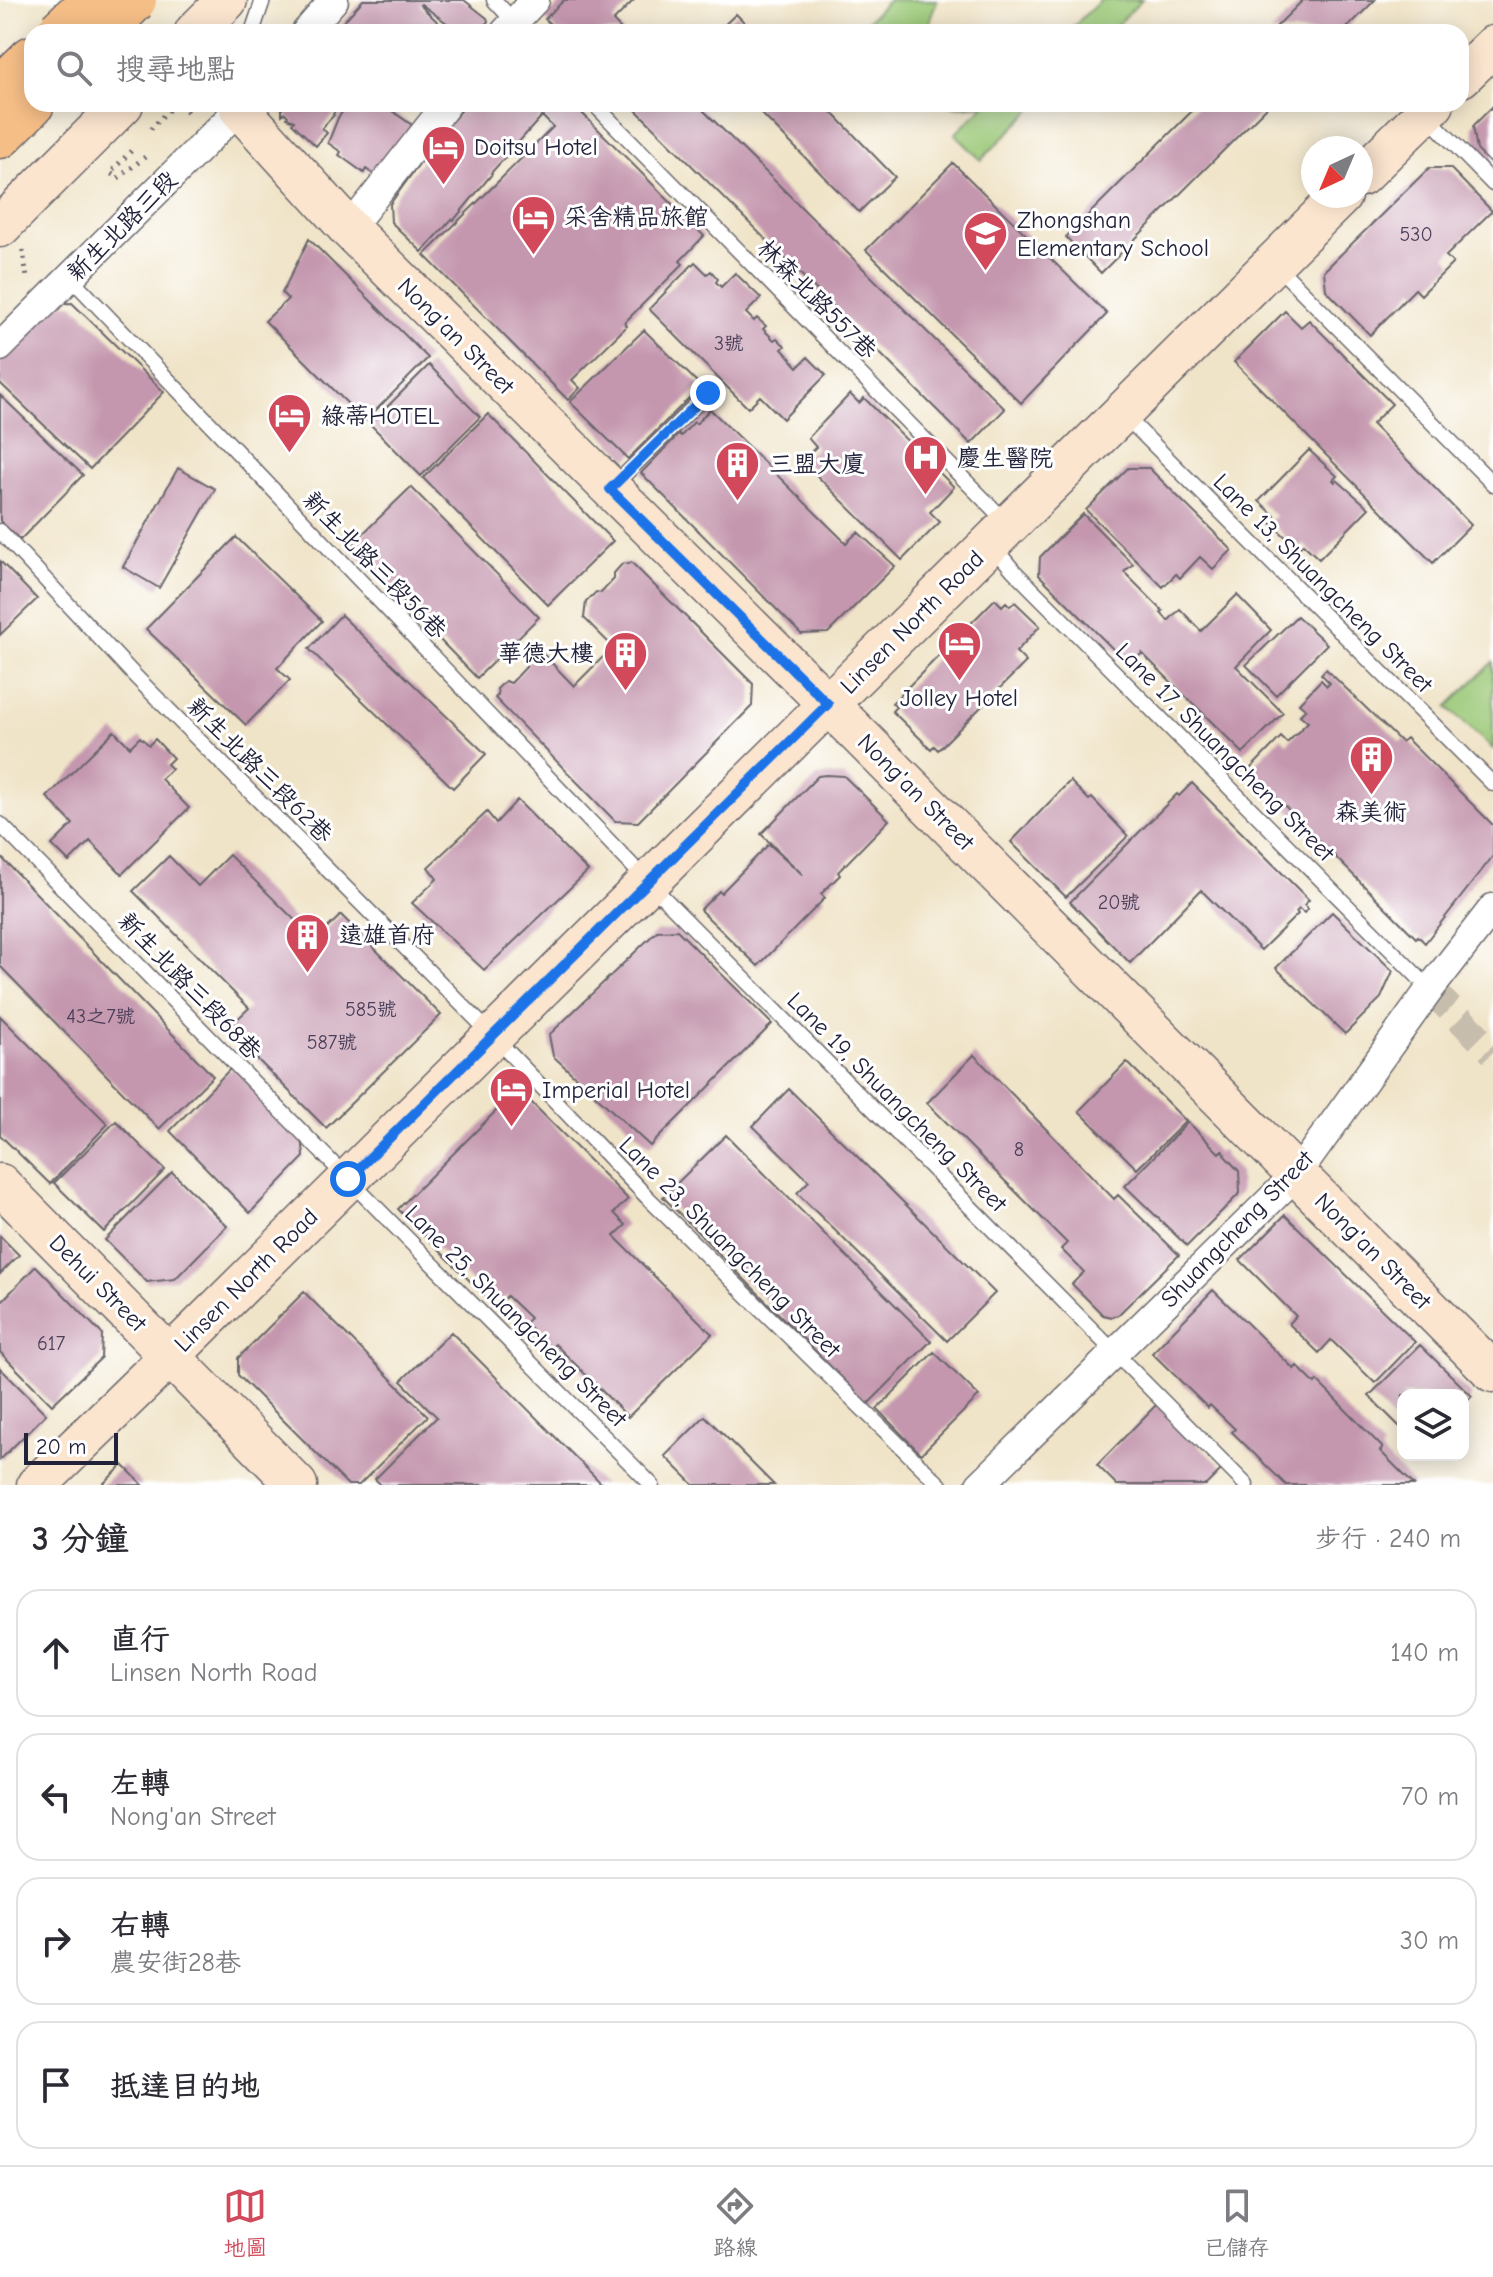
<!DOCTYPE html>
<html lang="zh-TW">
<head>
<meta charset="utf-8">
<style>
  body { margin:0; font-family:"Comic Neue","LXGW WenKai TC",sans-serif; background:#f7f7f7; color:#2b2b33 }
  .controls { position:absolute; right:24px; bottom:24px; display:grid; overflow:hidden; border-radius:16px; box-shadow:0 4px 20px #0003 }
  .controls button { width:72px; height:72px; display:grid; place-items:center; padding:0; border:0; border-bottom:2px solid #e1e1e2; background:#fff; color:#2b2b33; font:40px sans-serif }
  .compass { position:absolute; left:1301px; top:136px; width:72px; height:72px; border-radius:50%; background:#fff; box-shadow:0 4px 20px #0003; rotate:224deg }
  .scale { position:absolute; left:24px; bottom:20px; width:94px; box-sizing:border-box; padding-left:8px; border:4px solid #22223b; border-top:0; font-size:22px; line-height:28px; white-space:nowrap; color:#22223b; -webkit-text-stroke:6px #fff; paint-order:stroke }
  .stop { position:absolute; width:24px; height:24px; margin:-18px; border:6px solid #1a73e8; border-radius:50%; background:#fff }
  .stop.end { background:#1a73e8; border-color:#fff; box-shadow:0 2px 8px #0008 }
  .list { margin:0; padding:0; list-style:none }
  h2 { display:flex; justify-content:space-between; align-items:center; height:104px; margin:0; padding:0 32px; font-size:34px }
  h2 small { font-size:26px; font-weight:400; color:#7c7c81 }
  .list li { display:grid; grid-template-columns:52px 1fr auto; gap:24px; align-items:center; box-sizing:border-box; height:128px; margin:0 16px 16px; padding:0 16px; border:2px solid #e1e1e2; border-radius:24px }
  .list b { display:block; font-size:30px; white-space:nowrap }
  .list p { margin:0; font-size:26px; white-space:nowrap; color:#7c7c81 }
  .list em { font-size:26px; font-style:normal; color:#7c7c81 }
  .icon { flex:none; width:44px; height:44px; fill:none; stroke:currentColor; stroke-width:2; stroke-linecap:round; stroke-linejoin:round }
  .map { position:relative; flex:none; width:1493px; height:1485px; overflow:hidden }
  .search { position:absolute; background:#fff; box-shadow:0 4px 20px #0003; left:24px; right:24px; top:24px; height:88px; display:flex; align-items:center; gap:20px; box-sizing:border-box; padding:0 28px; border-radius:24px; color:#7c7c81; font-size:30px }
  .sheet { height:680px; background:#fff }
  nav { display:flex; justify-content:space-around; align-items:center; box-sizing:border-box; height:112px; border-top:2px solid #e1e1e2; background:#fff; font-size:22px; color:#7c7c81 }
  nav a { display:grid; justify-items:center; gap:4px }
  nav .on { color:#d1495b }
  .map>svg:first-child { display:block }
</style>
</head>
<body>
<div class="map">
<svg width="1493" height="1485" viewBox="0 0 1493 1485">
  <rect width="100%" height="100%" fill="#fff"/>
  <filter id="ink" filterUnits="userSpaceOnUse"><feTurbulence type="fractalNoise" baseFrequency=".0125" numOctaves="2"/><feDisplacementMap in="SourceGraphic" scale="16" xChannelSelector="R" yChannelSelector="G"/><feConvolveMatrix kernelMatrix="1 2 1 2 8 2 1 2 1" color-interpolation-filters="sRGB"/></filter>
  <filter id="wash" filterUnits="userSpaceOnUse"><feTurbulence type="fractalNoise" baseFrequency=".006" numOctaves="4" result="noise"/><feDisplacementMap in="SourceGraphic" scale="32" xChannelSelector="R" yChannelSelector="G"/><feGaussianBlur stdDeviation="1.8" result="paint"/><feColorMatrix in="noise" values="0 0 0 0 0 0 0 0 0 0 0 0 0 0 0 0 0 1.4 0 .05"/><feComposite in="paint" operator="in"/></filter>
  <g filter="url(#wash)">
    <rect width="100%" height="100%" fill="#f0e4c8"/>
    <!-- green -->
    <path fill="#9ac876" stroke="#5e7558" stroke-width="2" d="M889 0H937L931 16 928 32H900V30L898 32H856Z
      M1101 0H1142L1110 32H1067Z
      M940 104H1037L981 160 955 134 985 105 960 107Z
      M1493 662V749L1447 707Z"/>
    <g id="blocks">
      <!-- building -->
      <path fill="#c497ae" d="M363 0H464L487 18 488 21 480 32H459L421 4 420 5 448 32H334Z
        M564 0H634L613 21 624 32H558L545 19Z
        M1303 0H1375L1343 32H1271Z
        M736 14 754 32H717Z
        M282 104H337L333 109 335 111 333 114 334 115 322 128 327 133 316 146 292 123 294 121 287 118 288 116 285 113 282 115Z
        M348 104H368L372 107 375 104H382L412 125 376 176 366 169 364 173 339 155 341 152 328 143 338 118Z
        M467 104H553L546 112 555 104H573L704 236 680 261 683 264 624 323 627 326 572 380 580 388 568 400 424 255 553 127 542 116 491 173 492 174 454 220 452 219 422 252 391 222 390 204 443 131Z
        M630 104H697L1005 409 971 444Z
        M752 104H824L895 177 859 212Z
        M1199 104H1270L1101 273 1066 237Z
        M1493 106V166L1477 150 1473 126Z
        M953 163 1107 314 1021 403 866 250Z
        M1429 168H1450L1492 211 1446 256 1453 263 1421 295 1415 289 1370 335 1326 290 1324 271Z
        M309 239 428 358 365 421 265 321 288 299 282 293Z
        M695 262 707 274 711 271 718 279 716 282 721 287 735 273 761 298 746 313 754 321 757 318 766 326 763 329 774 340 777 338 785 346 782 349 798 367 808 357 826 375 783 419 760 396 748 408 649 309Z
        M72 303 164 392 90 469 0 383V359L53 304Z
        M1285 311 1301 327 1309 320 1392 404 1372 424 1471 525 1433 563 1234 362Z
        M644 330 701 386 628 459 570 402Z
        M429 365 480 417 421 476 370 424Z
        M850 394 859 403 864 398 954 487 930 512 940 522 902 560 802 461 816 447 808 438Z
        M0 395 83 475 20 540 0 521Z
        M710 409 846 543 858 532 895 566 828 633 801 634 641 473 679 434 681 436 694 422 696 424Z
        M488 414 613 541 548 605 423 478Z
        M1309 450 1337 476 1333 480 1335 482 1337 480 1369 508 1319 559 1303 544 1298 549 1269 521 1275 516 1259 501Z
        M178 468 215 489 159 588 123 567Z
        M1128 468H1149L1232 550 1213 569 1200 557 1180 578 1176 574 1163 587 1086 510Z
        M411 487 539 617 477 678 349 547Z
        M1083 514 1133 564 1124 572 1163 611 1161 613 1168 621 1180 609 1201 631 1237 595 1271 630 1236 666 1283 713 1243 753 1142 653 1130 666 1039 575 1040 557Z
        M236 537 322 621 277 668 290 680 246 725 146 629Z
        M0 561 37 599 0 635Z
        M631 562 753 684 752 706 638 822 615 821 495 698 498 695 497 689 505 681 511 683 526 667V663L534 654 538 655 541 652 574 686 613 647 584 618 586 602 596 592 601 593 614 579V573L623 563 628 564Z
        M995 599 1002 606 1006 602 1010 606 1015 602 1040 626 1016 652 1026 662 938 750 934 746 931 749 892 711 896 707 892 703Z
        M341 615 486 754 453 788 309 649Z
        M1297 616 1327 644 1276 695 1246 665Z
        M1326 669 1401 742 1406 738 1493 825V856L1425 943 1418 936 1416 938 1249 770 1281 737 1287 743 1308 722 1300 715 1306 709 1299 703 1321 680 1327 686 1330 683 1321 674Z
        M114 731 130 747 140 737 149 745 155 739 173 758 167 764 172 769 161 779 189 808 122 874 90 841 69 862 52 845 73 824 47 797Z
        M826 775 844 776 889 820 838 872 840 875 821 894 825 898 758 966 700 910 719 891 721 893 769 844 803 875 761 834 818 776Z
        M1070 781 1089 800 1092 798 1128 836 1066 897 1011 842Z
        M1192 783 1309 900 1304 905 1308 909 1304 913 1299 909 1296 912 1298 914 1261 950 1201 890 1130 963 1070 902 1177 794 1179 796Z
        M517 800 588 871 484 970 412 903 437 879 428 867 487 812 496 823Z
        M229 855 315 940 341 915 441 1015 326 1128 227 1029 249 1008 133 891 169 856 198 886Z
        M0 856 213 1076 159 1129 0 966Z
        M1332 912 1393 971 1381 998 1345 1034 1276 968Z
        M677 930 772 1024 650 1146 553 1056 549 1035 657 931Z
        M0 1016 108 1124 50 1184 0 1135Z
        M974 1055 1114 1199 1118 1195 1179 1255 1118 1315 1112 1317 1103 1315 1072 1284 1084 1272 1061 1249 1067 1243 927 1103Z
        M1127 1062 1186 1121 1137 1169 1079 1111Z
        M230 1069 238 1070 302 1137 304 1157 250 1213 170 1131Z
        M518 1089 628 1199 614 1213 626 1225 614 1236 712 1334 628 1417 555 1344 551 1349 525 1323 530 1318 507 1296 496 1307 398 1209Z
        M789 1089 995 1293 947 1341 797 1193 809 1181 753 1126Z
        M116 1121 165 1170 104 1232 54 1183Z
        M1188 1122 1219 1153 1222 1150 1225 1154 1224 1155 1239 1171 1240 1193 1187 1246 1125 1186Z
        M726 1135 931 1341 868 1404 663 1197Z
        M172 1172 227 1226 175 1279 147 1282 105 1240Z
        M1285 1215 1415 1342 1375 1383 1331 1340 1319 1353 1289 1324 1296 1316 1240 1260Z
        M0 1236 19 1255 0 1274Z
        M36 1266 102 1334 101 1358 52 1405 0 1352V1303Z
        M1213 1290 1294 1369 1297 1366 1315 1384 1317 1381 1334 1398 1383 1448 1380 1451 1414 1485H1286L1232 1432 1235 1429 1210 1405 1208 1408 1152 1353Z
        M304 1292 428 1416 359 1485H348L238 1375V1358Z
        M451 1332 603 1485H381L375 1479 437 1417 401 1381Z
        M1420 1345 1472 1396 1463 1406V1395H1403V1430L1369 1396Z
        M934 1352 979 1396 921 1454 877 1409Z
        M0 1368 46 1414 0 1460Z
        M1157 1404 1223 1468 1206 1485H1117L1097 1465Z
        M705 1416 774 1485H694L665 1456Z
        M123 1465 143 1485H102Z"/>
    </g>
  </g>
  <g filter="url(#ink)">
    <use href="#blocks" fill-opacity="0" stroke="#6a666c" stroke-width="2"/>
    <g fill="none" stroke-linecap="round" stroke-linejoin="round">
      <!-- street-tunnel -->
      <path stroke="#c7bdac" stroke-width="28" stroke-dasharray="28 14" stroke-linecap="butt" d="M1430 989 1493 1052"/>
      <defs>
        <path id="lane" d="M494 0 518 26
          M252 32 263 0
          M594 104 1009 525
          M1426 115 1493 184
          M1274 263 1493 484
          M71 278 648 882 1246 1485
          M1123 414 1493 784
          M611 488 708 393
          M0 531 135 676 493 1036 647 1197 940 1485
          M992 545 1013 570 1430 989
          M0 824 348 1179 652 1485"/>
        <path id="street" d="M306 32 334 0
          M505 32 535 0
          M349 229 447 104
          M0 347 244 104
          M980 1485 1297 1174 1430 989 1493 908"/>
        <path id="secondary" d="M195 32 227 0
          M1461 77 1493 46
          M240 109 349 229 828 704 1493 1372
          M1361 176 1434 104
          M0 227 123 104
          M0 1184 297 1485
          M37 1485 170 1356 1341 196"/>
        <path id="highway" d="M0 89 32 58
          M0 136 32 104"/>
      </defs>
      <!-- lane casing -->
      <use href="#lane" stroke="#6a666c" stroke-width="17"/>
      <!-- street casing -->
      <use href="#street" stroke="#6a666c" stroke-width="31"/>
      <!-- secondary casing -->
      <use href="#secondary" stroke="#6a666c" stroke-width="43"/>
      <!-- highway casing -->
      <use href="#highway" stroke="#6a666c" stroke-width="47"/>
      <!-- path -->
      <path stroke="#6a666c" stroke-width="5" stroke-dasharray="2 6" stroke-linecap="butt" d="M181 104 190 116
        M151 129 174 104
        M131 151 110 173 118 178 145 157
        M23 250 27 278 29 279"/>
      <!-- lane -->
      <use href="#lane" stroke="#fff" stroke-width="14"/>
      <!-- street -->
      <use href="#street" stroke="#fff" stroke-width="28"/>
      <!-- secondary -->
      <use href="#secondary" stroke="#fbe5cf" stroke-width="40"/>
      <!-- highway -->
      <use href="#highway" stroke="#f6be87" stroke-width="44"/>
      <defs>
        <path id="highway-bridge" d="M59 32 93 0
          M103 32 134 0"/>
      </defs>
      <!-- highway-bridge casing -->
      <use href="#highway-bridge" stroke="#6a666c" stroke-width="47" stroke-linecap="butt"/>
      <!-- highway-bridge -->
      <use href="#highway-bridge" stroke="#f6be87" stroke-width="44"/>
    </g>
  </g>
  <g fill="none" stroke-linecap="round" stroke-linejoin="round" filter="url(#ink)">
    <!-- route -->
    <path stroke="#1a73e8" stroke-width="10" d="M348 1179 828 704 610 489 708 393"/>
  </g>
  <!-- icons -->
  <defs>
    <symbol id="hotel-pin" viewBox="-11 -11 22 30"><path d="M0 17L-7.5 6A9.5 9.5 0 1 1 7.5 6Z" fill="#d1495b" stroke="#fff"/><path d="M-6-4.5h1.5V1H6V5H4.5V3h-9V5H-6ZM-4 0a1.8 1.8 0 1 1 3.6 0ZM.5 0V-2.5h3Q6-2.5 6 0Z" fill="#fff"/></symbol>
    <symbol id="school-pin" viewBox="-11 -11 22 30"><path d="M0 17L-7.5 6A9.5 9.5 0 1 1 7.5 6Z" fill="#d1495b" stroke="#fff"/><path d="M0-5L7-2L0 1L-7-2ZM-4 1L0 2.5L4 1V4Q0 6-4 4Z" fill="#fff"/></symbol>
    <symbol id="hospital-pin" viewBox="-11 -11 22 30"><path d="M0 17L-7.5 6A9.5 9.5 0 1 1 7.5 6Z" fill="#d1495b" stroke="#fff"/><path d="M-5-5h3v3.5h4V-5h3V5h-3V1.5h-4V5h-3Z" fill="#fff"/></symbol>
    <symbol id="building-pin" viewBox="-11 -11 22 30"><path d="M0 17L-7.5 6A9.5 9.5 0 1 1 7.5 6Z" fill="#d1495b" stroke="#fff"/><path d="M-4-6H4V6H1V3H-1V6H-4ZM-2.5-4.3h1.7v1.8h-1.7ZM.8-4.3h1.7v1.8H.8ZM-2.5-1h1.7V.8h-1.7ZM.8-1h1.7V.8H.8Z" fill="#fff"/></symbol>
  </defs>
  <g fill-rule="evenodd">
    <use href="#hotel-pin" x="418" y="122" width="51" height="69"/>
    <use href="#hotel-pin" x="508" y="192" width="51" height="69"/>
    <use href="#school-pin" x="960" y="208" width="51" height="69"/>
    <use href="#hotel-pin" x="264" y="390" width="51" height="69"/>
    <use href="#hospital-pin" x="900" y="432" width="51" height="69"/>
    <use href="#building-pin" x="712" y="438" width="51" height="69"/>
    <use href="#hotel-pin" x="934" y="618" width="51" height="69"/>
    <use href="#building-pin" x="600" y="628" width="51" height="69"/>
    <use href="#building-pin" x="1346" y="732" width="51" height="69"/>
    <use href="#building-pin" x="282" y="910" width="51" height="69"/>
    <use href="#hotel-pin" x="486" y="1064" width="51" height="69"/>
  </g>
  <g text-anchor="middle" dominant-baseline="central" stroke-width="6" stroke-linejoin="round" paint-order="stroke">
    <!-- number labels -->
    <g font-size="20" fill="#4a3f58">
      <text x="1416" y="234">530</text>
      <text x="729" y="343">3號</text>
      <text x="1119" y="902">20號</text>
      <text x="371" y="1009">585號</text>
      <text x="101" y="1016">43之7號</text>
      <text x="332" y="1042">587號</text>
      <text x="1019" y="1149">8</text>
      <text x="51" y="1343">617</text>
    </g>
    <!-- poi labels -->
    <g font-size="24" fill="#22223b" stroke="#fff" text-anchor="start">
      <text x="474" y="147">Doitsu Hotel</text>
      <text x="564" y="217">采舍精品旅館</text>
      <text x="1017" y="220">Zhongshan<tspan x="1017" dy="28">Elementary School</tspan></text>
      <text x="321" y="416">綠蒂HOTEL</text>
      <text x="957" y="458">慶生醫院</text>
      <text x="769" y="464">三盟大廈</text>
      <text x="594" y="653" text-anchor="end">華德大樓</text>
      <text x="959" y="698" text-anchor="middle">Jolley Hotel</text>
      <text x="1371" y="812" text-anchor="middle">森美術</text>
      <text x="339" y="935">遠雄首府</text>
      <text x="542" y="1090">Imperial Hotel</text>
    </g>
    <!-- street labels -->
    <g font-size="24" fill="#22223b" stroke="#fff">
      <text transform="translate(122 226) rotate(-45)">新生北路三段</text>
      <text transform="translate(817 299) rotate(45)">林森北路557巷</text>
      <text transform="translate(456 336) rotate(45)">Nong'an Street</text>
      <text transform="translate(375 565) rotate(46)">新生北路三段56巷</text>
      <text transform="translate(1323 583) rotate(45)">Lane 13, Shuangcheng Street</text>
      <text transform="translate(912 622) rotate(-45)">Linsen North Road</text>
      <text transform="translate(1225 752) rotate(45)">Lane 17, Shuangcheng Street</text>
      <text transform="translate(260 770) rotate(45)">新生北路三段62巷</text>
      <text transform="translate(916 792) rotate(45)">Nong'an Street</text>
      <text transform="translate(190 986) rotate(46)">新生北路三段68巷</text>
      <text transform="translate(897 1102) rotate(45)">Lane 19, Shuangcheng Street</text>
      <text transform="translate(1237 1229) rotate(-46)">Shuangcheng Street</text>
      <text transform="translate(730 1247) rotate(45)">Lane 23, Shuangcheng Street</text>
      <text transform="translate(1373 1251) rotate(45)">Nong'an Street</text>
      <text transform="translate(246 1280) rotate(-45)">Linsen North Road</text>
      <text transform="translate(98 1283) rotate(45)">Dehui Street</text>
      <text transform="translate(516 1316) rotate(45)">Lane 25, Shuangcheng Street</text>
    </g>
  </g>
</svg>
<div class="controls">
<button><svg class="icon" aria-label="layers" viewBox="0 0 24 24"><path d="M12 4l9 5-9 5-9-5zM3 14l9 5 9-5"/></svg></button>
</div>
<svg class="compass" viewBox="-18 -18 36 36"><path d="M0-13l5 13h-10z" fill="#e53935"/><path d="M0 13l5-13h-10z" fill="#7c7c81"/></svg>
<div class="scale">20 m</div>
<div class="stop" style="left:348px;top:1179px"></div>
<div class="stop end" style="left:708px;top:393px"></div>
<div class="search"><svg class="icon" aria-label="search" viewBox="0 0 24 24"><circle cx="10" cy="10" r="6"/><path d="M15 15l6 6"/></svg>搜尋地點</div>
</div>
<section class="sheet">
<h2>3 分鐘<small>步行 · 240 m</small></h2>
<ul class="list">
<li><svg class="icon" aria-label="ahead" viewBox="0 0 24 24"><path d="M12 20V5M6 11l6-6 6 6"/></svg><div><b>直行</b><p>Linsen North Road</p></div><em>140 m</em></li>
<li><svg class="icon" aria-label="left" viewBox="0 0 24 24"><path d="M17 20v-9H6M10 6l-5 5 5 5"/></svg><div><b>左轉</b><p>Nong'an Street</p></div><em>70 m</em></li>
<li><svg class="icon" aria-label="right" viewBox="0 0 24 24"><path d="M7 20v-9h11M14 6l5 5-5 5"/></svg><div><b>右轉</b><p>農安街28巷</p></div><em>30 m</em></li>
<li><svg class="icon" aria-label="arrive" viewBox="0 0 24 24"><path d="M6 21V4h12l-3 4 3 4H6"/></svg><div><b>抵達目的地</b></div></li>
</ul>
</section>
<nav>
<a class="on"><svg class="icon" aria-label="map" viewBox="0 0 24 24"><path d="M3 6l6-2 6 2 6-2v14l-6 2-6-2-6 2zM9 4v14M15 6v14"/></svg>地圖</a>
<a><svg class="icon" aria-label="directions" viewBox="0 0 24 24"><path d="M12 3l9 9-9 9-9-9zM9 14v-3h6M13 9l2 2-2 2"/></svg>路線</a>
<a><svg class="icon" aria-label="saved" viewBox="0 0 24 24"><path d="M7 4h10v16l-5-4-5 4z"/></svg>已儲存</a>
</nav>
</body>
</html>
